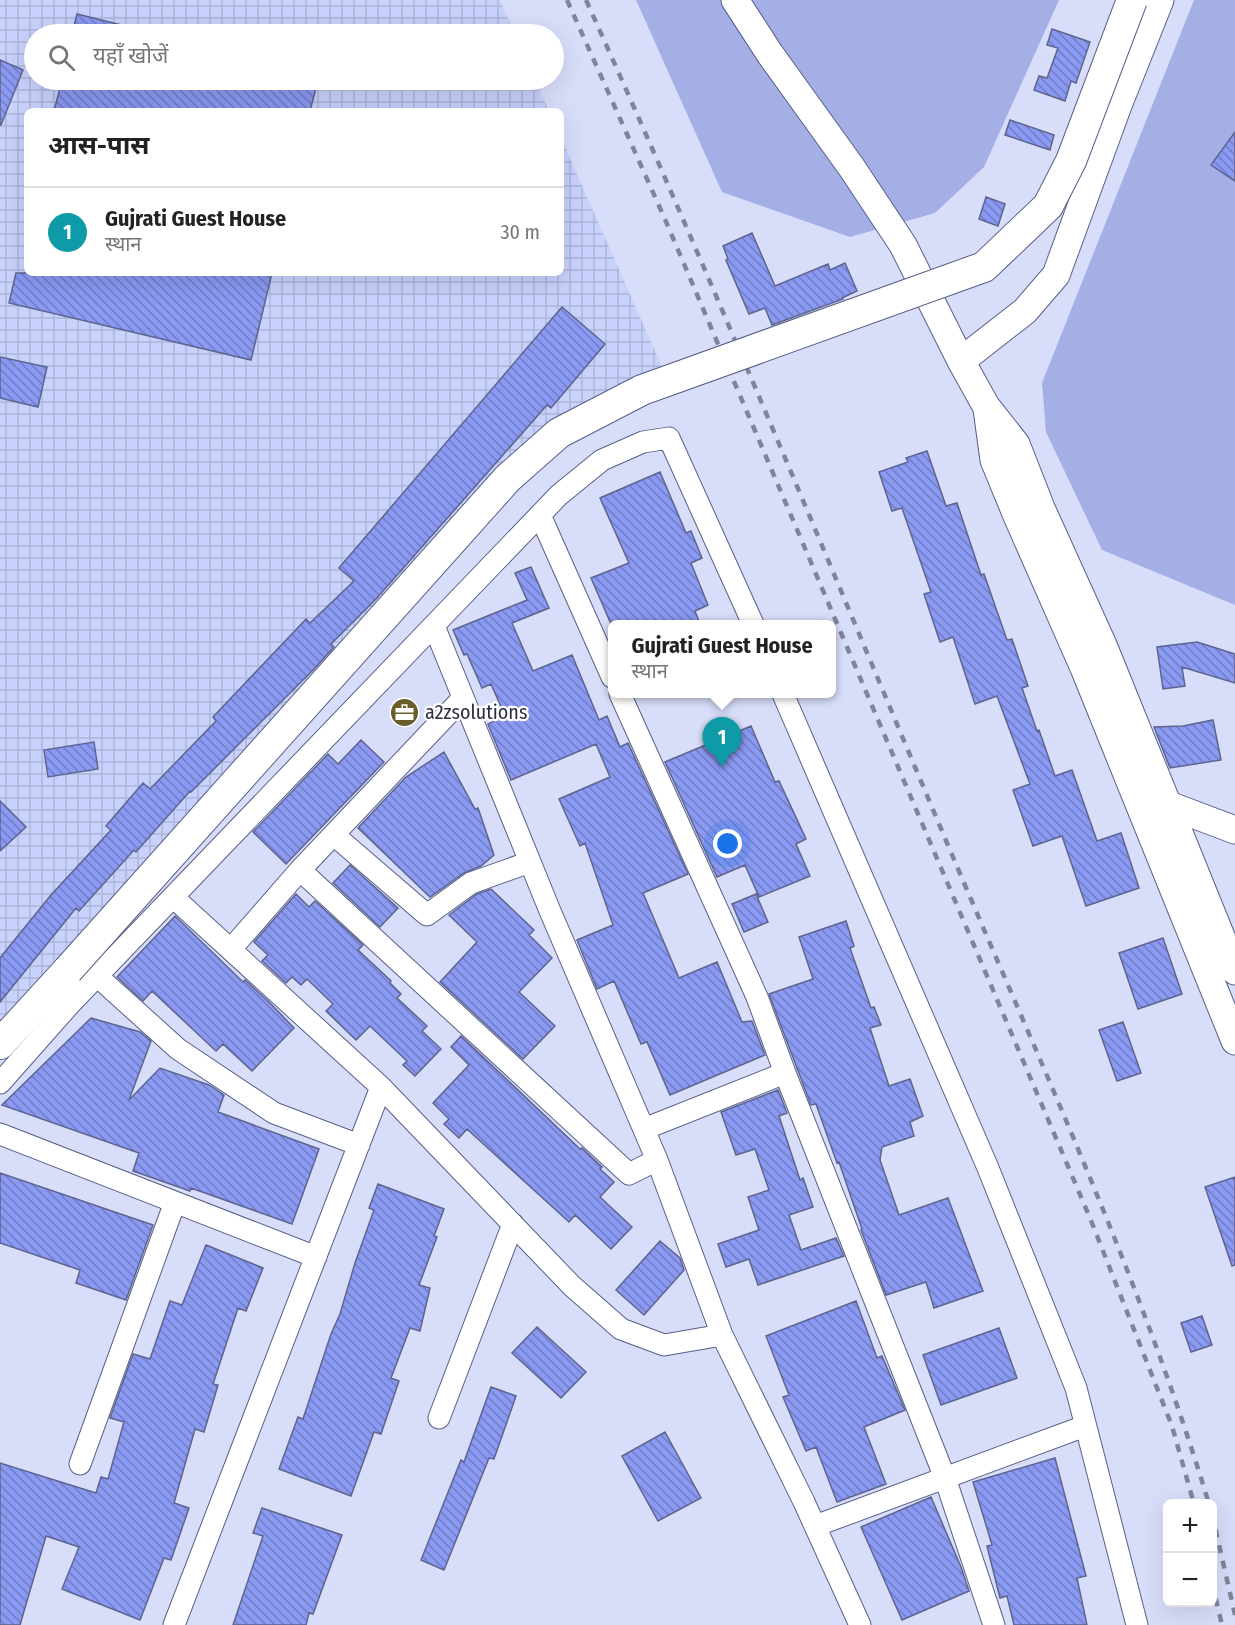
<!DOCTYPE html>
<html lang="hi">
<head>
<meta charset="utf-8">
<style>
  body { margin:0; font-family:"Fira Sans Condensed","Noto Sans Devanagari",sans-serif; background:#f2f2f2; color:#222 }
  .controls { position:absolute; right:18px; bottom:18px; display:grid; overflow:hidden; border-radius:9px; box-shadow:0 6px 24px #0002 }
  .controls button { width:54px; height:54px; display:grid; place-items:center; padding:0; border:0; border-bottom:2px solid #e0e0e0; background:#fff; color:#222; font:30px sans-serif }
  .you { position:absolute; left:728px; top:844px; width:21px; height:21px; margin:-15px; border:4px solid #fff; border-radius:50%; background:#1a73e8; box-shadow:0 0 0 9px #1a73e833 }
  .badge { display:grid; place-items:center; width:39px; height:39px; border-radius:50%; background:#d93025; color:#fff; font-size:20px; font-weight:700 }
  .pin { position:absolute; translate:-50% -50px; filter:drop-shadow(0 2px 3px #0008) }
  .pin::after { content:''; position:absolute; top:32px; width:21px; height:18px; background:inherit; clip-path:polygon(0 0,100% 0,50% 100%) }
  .popup { position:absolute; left:608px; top:620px; width:228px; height:78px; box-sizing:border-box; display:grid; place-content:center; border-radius:9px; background:#fff; filter:drop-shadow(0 2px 4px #0005); font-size:20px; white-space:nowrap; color:#767676 }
  .popup b { font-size:22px; color:#222 }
  .popup::after { content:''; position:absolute; left:50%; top:100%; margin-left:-12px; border:12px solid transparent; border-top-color:#fff }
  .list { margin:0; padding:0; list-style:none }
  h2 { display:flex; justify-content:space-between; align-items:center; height:78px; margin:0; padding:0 24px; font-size:26px }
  h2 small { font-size:20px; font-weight:400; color:#767676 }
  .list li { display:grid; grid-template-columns:39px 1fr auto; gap:18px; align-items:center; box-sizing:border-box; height:90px; padding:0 24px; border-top:2px solid #e0e0e0 }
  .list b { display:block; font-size:22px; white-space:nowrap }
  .list p { margin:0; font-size:20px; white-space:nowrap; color:#767676 }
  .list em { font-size:20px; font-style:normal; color:#767676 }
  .icon { flex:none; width:33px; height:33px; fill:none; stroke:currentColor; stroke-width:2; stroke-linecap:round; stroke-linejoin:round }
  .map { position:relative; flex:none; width:1235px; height:1625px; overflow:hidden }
  .search { position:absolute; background:#fff; box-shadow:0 6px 24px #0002; left:24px; top:24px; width:540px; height:66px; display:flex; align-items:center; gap:15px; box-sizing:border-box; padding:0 21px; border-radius:33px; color:#767676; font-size:22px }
  .panel { position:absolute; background:#fff; box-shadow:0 6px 24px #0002; left:24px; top:108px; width:540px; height:168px; border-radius:9px }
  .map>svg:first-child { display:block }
</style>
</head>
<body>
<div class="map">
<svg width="1235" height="1625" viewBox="0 0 1235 1625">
  <defs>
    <pattern id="industrial-grid" width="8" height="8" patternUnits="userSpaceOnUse" patternTransform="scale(1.5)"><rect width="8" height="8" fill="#c8d2fc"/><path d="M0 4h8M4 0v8" fill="none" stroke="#acb5d9"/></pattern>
    <pattern id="building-back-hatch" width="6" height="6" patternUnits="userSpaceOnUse" patternTransform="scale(1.5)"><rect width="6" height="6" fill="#8a99f2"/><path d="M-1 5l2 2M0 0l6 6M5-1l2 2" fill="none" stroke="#717dc6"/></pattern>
  </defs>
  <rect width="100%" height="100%" fill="#d8defa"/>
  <!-- industrial -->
  <path fill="url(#industrial-grid)" d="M0 0H500L515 34H34V80H535L549 111H27V273H561V138L666 376 599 400 0 1023Z"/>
  <!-- green -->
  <path fill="#a4afe6" d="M636 0H1059L984 167 935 213 850 237 722 192Z
    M1194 0H1235V605L1102 550 1046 432 1042 383Z"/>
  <!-- building -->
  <path fill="url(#building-back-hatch)" stroke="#5d648d" stroke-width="1.5" d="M77 14 134 28V34H72Z
    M1052 29 1090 42 1076 83 1071 81 1065 101 1034 90 1039 76 1047 78 1058 48 1047 45Z
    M0 60 23 70 1 125H0Z
    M62 80H318L310 111H54Z
    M1010 120 1054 135 1050 150 1005 135Z
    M1235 132V181L1211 165Z
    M986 197 1005 204 998 226 979 219Z
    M752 233 775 286 828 264 830 270 845 263 857 291 842 298 843 299 772 325 765 308 749 314 726 260 728 259 723 246Z
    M16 273H272L251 360 9 303Z
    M562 307 605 344 551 408 547 405 376 599 331 644 334 647 314 669 191 792 190 791 136 852 134 850 79 911 76 908 0 1002V958L51 895 111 830 106 826 143 783 150 789 216 721 213 717 306 619 310 623 354 581 339 568Z
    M0 357 47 367 38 407 0 398Z
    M927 451 946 506 957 503 981 575 984 574 1007 640 1012 639 1028 686 1022 688 1037 731 1039 730 1055 776 1072 770 1097 841 1121 833 1139 888 1086 906 1062 836 1033 846 1013 790 1030 784 997 696 975 704 953 637 940 642 924 594 931 592 902 508 892 511 879 472 908 462 906 458Z
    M660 472 686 533 691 531 702 558 691 563 708 605 695 611 700 624H611L591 578 629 563 600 498Z
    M531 567 549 608 512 623 533 671 572 655 599 720 607 716 620 747 628 743 688 874 643 893 679 978 717 962 742 1022 752 1021 765 1055 670 1095 647 1042 641 1044 614 981 597 989 577 940 613 925 585 843 580 846 559 799 610 777 596 744 511 780 488 724 505 716 491 684 482 688 467 654 464 655 453 630 527 600 515 573Z
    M1197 642 1235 654V683L1182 667 1185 686 1163 689 1157 647Z
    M1213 720 1221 760 1170 768 1154 727 1183 726Z
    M751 726 775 782 779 781 806 839 796 844 810 876 759 897 745 865 717 877 665 762Z
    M361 740 384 762 286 864 253 832 328 754 338 764Z
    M94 742 98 769 48 777 44 750Z
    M444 752 475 809 478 808 494 855 481 866 464 873 430 897 358 828 406 777Z
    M0 801 26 827 0 851Z
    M350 865 398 908 380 927 333 883Z
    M491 889 534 930 529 935 552 958 519 992 555 1026 523 1059 440 982 477 942 449 915 477 894Z
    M296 894 309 907 315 901 363 945 358 950 391 981 390 983 401 994 397 998 427 1026 422 1031 441 1049 415 1076 403 1065 407 1061 370 1026 356 1040 326 1011 333 1004 307 979 301 985 292 977 286 983 262 961 268 955 254 942Z
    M756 894 768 922 744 932 732 904Z
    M175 916 243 982 245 980 268 1001 294 1028 252 1071 223 1044 216 1051 152 991 143 1001 117 977Z
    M846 921 854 946 850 948 871 1008 874 1007 881 1025 870 1028 889 1086 910 1079 923 1116 910 1122 914 1136 882 1147 880 1160 899 1215 948 1198 983 1291 934 1308 926 1282 886 1295 861 1230 862 1229 839 1162 837 1163 816 1104 811 1105 769 994 813 979 799 937Z
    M1163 938 1182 994 1138 1009 1119 953Z
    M91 1018 140 1032 151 1041 129 1100 160 1068 209 1085 224 1095 218 1112 319 1149 292 1224 191 1188 190 1191 133 1171 139 1153 2 1105Z
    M1123 1022 1141 1073 1117 1081 1099 1030Z
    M461 1036 580 1149 582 1148 602 1167 600 1169 614 1182 600 1197 632 1227 611 1249 575 1215 569 1222 467 1129 459 1138 444 1124 449 1119 433 1103 469 1065 451 1047Z
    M778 1090 787 1113 779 1116 800 1180 803 1178 813 1207 789 1215 801 1250 836 1238 844 1256 758 1285 749 1259 726 1267 718 1244 759 1230 748 1197 769 1190 755 1149 736 1155 721 1112Z
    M0 1173 153 1225 126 1300 76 1283 80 1270 0 1243Z
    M1235 1177V1265L1232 1266 1205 1187Z
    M378 1184 444 1209 434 1236 437 1237 419 1285 430 1288 420 1331 410 1328 391 1378 399 1381 381 1434 374 1432 351 1496 279 1469 298 1417 303 1419 331 1334 340 1314 355 1263 374 1210 369 1208Z
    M660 1241 680 1258 684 1270 644 1315 616 1290Z
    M206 1245 263 1268 246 1311 238 1308 213 1384 218 1385 204 1432 195 1429 174 1503 189 1508 171 1560 164 1558 140 1620 62 1589 79 1547 46 1536 20 1625H0V1463L96 1493 101 1477 108 1479 124 1422 110 1418 133 1354 150 1359 170 1301 182 1305Z
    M856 1301 877 1358 882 1356 905 1410 864 1427 886 1484 837 1502 816 1447 806 1451 783 1397 789 1395 766 1336Z
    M1202 1316 1212 1345 1191 1352 1181 1323Z
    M537 1327 586 1372 561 1398 512 1353Z
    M999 1328 1017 1378 941 1405 923 1355Z
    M491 1387 516 1396 494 1459 489 1458 444 1570 421 1560 461 1460 464 1462Z
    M665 1432 701 1498 658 1521 622 1456Z
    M1055 1458 1086 1576 1077 1578 1087 1625H1014L1007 1596 1000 1598 987 1546 992 1545 973 1482Z
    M931 1497 961 1567 969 1591 902 1620 861 1527Z
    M262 1508 342 1535 313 1614 309 1613 306 1625H233L263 1536 253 1533Z"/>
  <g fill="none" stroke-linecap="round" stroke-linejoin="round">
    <defs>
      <path id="minor" d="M540 515 612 677
        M434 626 550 911 657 1160 722 1335 804 1502 860 1625
        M620 694 757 997 785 1073 945 1478 994 1625
        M783 694 988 1168 1076 1388 1137 1625
        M334 835 427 915 471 883 530 862
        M300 870 629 1174 657 1160
        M173 897 381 1087 572 1286 621 1329 664 1345 722 1335
        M231 949 300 870 463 698
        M97 976 178 1049 274 1113 359 1145
        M0 1083 70 1004 559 495 602 460 643 442 669 438 753 624
        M644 1129 785 1073
        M0 1134 316 1257
        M439 1418 513 1224
        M80 1464 175 1202
        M815 1526 1085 1426
        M174 1625 381 1087"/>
      <path id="tertiary" d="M735 0 770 54 852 168 903 245 961 361 986 406 1016 444 1041 508 1103 645 1235 971
        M961 361 1025 311 1056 275 1117 108 1160 0
        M987 409 994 460 1017 516 1084 668 1235 1041
        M1155 802 1166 804 1235 830"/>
      <path id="secondary" d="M0 1044 68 970"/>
    </defs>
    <!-- minor casing -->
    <use href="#minor" stroke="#575f87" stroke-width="23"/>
    <!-- tertiary casing -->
    <use href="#tertiary" stroke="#575f87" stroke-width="29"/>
    <!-- secondary casing -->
    <use href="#secondary" stroke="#575f87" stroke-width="32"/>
    <!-- minor -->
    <use href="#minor" stroke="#fff" stroke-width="21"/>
    <!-- tertiary -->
    <use href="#tertiary" stroke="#fff" stroke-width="27"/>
    <!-- secondary -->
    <use href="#secondary" stroke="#fff" stroke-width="30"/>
    <!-- rail -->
    <path stroke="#80849b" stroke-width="4.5" stroke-dasharray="8 8" stroke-linecap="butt" d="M567 0 664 217 1090 1218 1172 1426 1194 1504
      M586 0C713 281 830 566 950 850 1041 1065 1141 1279 1209 1504
      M1212 1514 1235 1615
      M1212 1583 1222 1625"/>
    <defs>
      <path id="secondary-bridge" d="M68 970 508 478 559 433 642 390 984 267 1048 206 1071 161 1132 0"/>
    </defs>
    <!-- secondary-bridge casing -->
    <use href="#secondary-bridge" stroke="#575f87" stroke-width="32" stroke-linecap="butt"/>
    <!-- secondary-bridge -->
    <use href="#secondary-bridge" stroke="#fff" stroke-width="30"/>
  </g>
  <!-- icons -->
  <defs>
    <symbol id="office-disc" viewBox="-11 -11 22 22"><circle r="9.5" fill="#695d2a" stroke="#fff"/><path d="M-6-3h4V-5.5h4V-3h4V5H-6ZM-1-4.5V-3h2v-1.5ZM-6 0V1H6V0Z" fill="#fff"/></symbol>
  </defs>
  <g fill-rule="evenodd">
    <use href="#office-disc" x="388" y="696" width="33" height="33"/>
  </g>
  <g text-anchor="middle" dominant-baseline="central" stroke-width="4.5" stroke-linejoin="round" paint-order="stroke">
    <!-- poi labels -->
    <g font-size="20" fill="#2c2f41" stroke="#fff" text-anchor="start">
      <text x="425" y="712">a2zsolutions</text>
    </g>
  </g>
</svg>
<div class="controls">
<button>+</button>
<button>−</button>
</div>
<div class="you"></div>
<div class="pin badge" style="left:722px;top:767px;background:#0f9aa8">1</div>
<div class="popup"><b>Gujrati Guest House</b>स्थान</div>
<div class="search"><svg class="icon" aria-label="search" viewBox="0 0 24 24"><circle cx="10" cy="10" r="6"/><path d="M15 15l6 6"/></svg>यहाँ खोजें</div>
<section class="panel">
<h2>आस-पास<small></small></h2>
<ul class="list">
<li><span class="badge" style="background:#0f9aa8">1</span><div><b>Gujrati Guest House</b><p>स्थान</p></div><em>30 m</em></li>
</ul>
</section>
</div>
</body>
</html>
